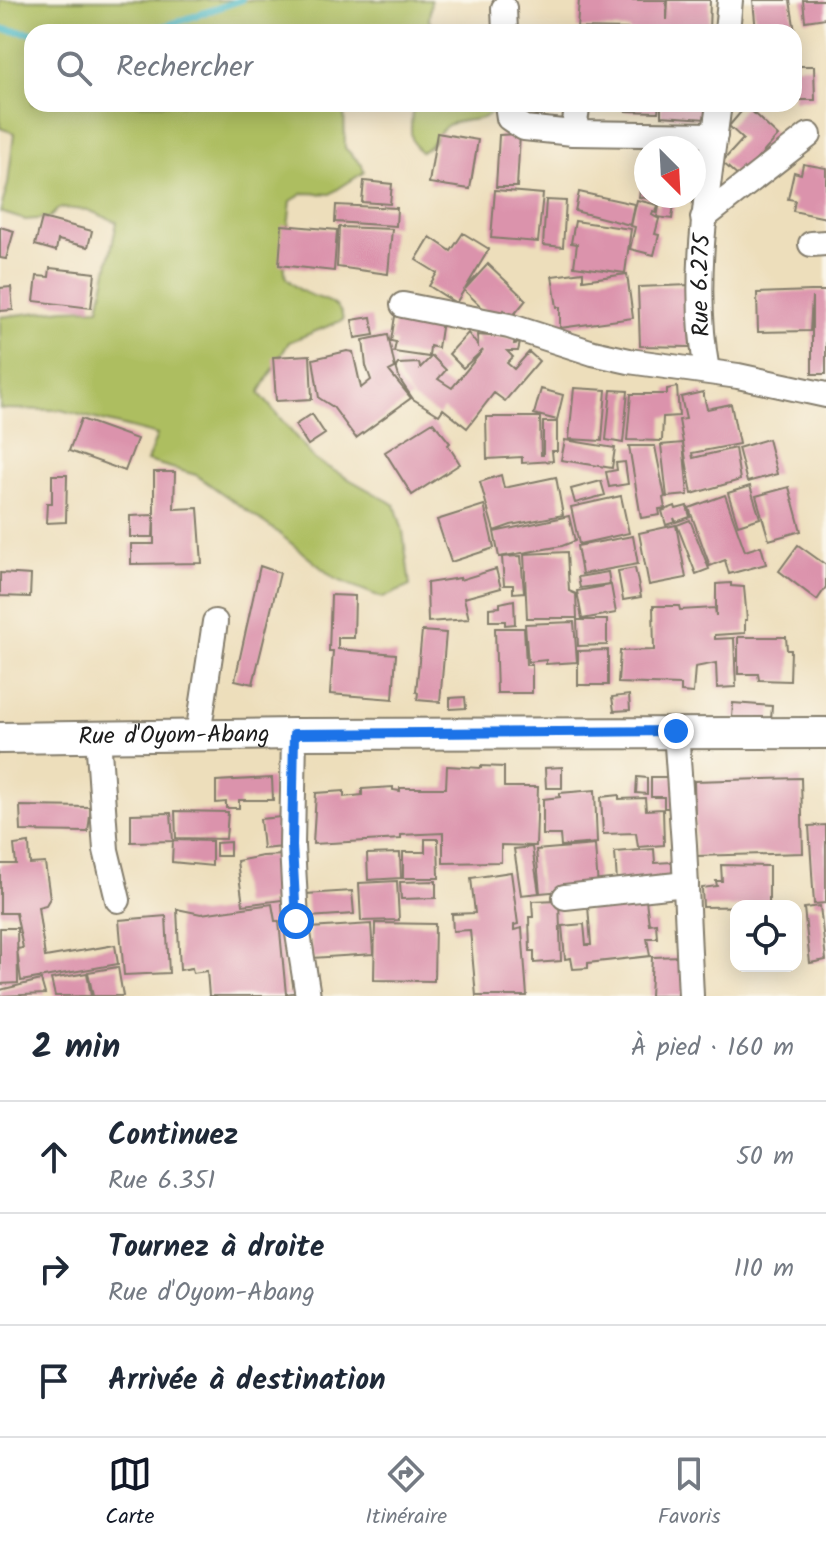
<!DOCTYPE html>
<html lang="fr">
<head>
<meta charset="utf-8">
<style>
  body { margin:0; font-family:Kalam,sans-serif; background:#f6f6f7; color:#1f2937 }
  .controls { position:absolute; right:24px; bottom:24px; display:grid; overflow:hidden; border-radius:16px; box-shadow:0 4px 20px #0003 }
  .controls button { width:72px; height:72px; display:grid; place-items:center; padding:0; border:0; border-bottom:2px solid #e0e1e3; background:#fff; color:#1f2937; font:40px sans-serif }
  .compass { position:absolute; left:634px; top:136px; width:72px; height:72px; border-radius:50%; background:#fff; box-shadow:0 4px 20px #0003; rotate:156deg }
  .stop { position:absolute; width:24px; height:24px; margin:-18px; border:6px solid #1a73e8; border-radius:50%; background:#fff }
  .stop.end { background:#1a73e8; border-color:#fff; box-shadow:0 2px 8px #0008 }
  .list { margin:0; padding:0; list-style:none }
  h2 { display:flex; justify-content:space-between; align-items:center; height:104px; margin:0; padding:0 32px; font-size:34px }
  h2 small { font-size:26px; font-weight:400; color:#747a83 }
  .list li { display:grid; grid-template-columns:52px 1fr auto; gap:24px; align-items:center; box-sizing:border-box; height:112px; padding:0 32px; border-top:2px solid #e0e1e3 }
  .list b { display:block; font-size:30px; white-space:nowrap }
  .list p { margin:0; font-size:26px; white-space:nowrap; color:#747a83 }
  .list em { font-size:26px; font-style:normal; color:#747a83 }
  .icon { flex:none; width:44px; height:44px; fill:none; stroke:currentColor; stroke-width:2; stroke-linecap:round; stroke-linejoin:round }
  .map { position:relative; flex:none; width:826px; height:996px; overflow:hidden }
  .search { position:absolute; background:#fff; box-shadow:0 4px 20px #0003; left:24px; right:24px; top:24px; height:88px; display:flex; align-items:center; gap:20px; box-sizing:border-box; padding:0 28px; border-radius:24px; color:#747a83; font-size:30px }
  .sheet { height:440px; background:#fff }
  nav { display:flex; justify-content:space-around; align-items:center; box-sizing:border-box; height:112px; border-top:2px solid #e0e1e3; background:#fff; font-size:22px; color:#747a83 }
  nav a { display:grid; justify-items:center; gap:4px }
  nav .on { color:#111827 }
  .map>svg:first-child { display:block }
</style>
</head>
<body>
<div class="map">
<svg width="826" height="996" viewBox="0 0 826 996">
  <rect width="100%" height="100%" fill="#fbf7ec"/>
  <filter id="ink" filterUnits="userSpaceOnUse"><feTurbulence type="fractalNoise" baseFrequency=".0125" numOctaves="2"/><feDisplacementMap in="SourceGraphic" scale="16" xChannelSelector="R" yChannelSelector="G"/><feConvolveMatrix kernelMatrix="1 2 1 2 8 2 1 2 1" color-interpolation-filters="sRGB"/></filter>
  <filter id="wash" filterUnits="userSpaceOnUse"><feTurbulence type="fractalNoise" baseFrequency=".006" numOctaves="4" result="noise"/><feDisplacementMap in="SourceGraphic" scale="32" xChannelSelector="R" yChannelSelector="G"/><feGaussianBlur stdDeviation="1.8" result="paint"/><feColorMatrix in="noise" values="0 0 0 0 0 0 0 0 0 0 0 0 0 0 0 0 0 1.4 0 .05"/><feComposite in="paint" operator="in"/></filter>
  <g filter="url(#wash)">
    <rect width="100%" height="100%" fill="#eddebb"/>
    <!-- green -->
    <path fill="#adbe61" stroke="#646d3e" stroke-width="2" d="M0 0H431L429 20 435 32H32V104H344L345 148 362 165 364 172 330 194 304 193 291 201 284 263 286 278C291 282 296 288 302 291 317 300 341 299 343 320L289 342 259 393 315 460 395 505 403 531 410 586 383 598 335 579 276 531 196 475 147 461 157 435 61 410 0 409V317L64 309 99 308 117 222 88 210 59 208 49 218 25 220 0 212 8 184 14 133 0 128Z
      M413 104H498C484 128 467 115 448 125 436 132 434 147 421 152 406 141 412 120 413 104Z"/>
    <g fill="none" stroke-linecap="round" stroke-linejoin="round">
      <!-- stream -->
      <path stroke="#4ab8c4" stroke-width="7" d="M0 29 32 33
        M123 32 163 27 241 0"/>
    </g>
    <g id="blocks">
      <!-- building -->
      <path fill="#db93ac" d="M579 0H666L667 20 668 0H710L709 32H629V29L577 28Z
        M753 0H790L795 32H756Z
        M803 0H826V18L805 21Z
        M794 66H814L815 100H794Z
        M625 104H659L658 112 625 111Z
        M661 104H707V119L661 116Z
        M746 106 778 136 740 178 722 162 743 139 729 126Z
        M437 133 478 140 470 189 429 183Z
        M520 134 517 187H496L499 135Z
        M644 164 646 196H682L681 204 639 197Z
        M803 164 826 168V218L793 211 795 200 788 199 794 172 801 174Z
        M364 181 392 184 390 204 362 202Z
        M495 190 543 194 538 242 491 238Z
        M579 192 634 204 630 225 575 211Z
        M546 200 566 201 563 247 543 245Z
        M637 200 658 205 656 213 653 212 652 215 659 219 655 234 659 235 654 255 630 249 635 227 631 226Z
        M660 202 674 204 672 219 657 217Z
        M336 205 397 208 396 226 335 222Z
        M42 218 92 231 88 247 58 240 56 251 35 245Z
        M575 221 631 229 625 273 574 266 577 244 571 243Z
        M282 225 337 230 334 271 279 265Z
        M0 227 14 231 6 259 0 258Z
        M339 227 392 229 388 274 337 267Z
        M463 233 489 249 465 289 488 264 526 300 512 317 504 310 495 320 464 290 456 303 429 286 437 273 416 260 430 237 451 251Z
        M50 268 95 273 91 308 34 301 37 276 49 277Z
        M583 272V280L627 274 633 318 560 328V307H557L552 276Z
        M690 285 693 326H689L690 347 640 346 638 287Z
        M11 287 13 310 0 311V288Z
        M811 291H826V374H812V297L810 331 758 332 757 293Z
        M395 316 442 321 438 348 430 346 429 357 394 352 396 342 391 341Z
        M371 317 374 335 355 338 352 320Z
        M468 333 478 346 477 335 515 338 514 344 520 343 518 351H507L513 357 507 363 514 369 529 352 539 361 505 401 494 393 467 428 443 409 439 415 413 399 400 380 396 367 398 364 419 363 420 368 432 356 446 370 438 379 452 388 483 350 463 368 449 354Z
        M388 335 395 368 389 371 411 398 356 438 333 407 319 398 313 359 347 351 353 352 361 388 371 380 366 366 363 340Z
        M310 355 312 399 276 401 273 357Z
        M677 387 679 416 663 417 662 441 627 440 631 394H667V389Z
        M574 388 606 390 602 441 569 439Z
        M541 389 563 395 557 420 534 414Z
        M611 390 628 391 623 443 606 440Z
        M703 392 707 409 731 404 739 444 692 453 693 458 735 448 740 480 692 494 679 420 686 419 681 397Z
        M312 414 325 434 308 445 295 425Z
        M486 417H540L541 455H543V422H557V451H552L553 461 522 463V457L487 459Z
        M81 419 137 439 125 471 69 451Z
        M433 422 450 443 448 445 460 464 412 495 385 452Z
        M768 439 777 474 747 482 738 448Z
        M565 440 615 448 612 468 561 460Z
        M683 443 688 495 667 497 661 445Z
        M629 446H655L665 497 663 498 665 508 659 509 660 515 641 518Z
        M625 462 628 484 609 487 606 472 617 470 616 463Z
        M154 472H175L174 509 198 508 202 563 131 564V544H154Z
        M52 475H67L66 522 46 523 47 503H52Z
        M501 475 504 488 556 477 563 515 511 525 494 531 480 482Z
        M601 481 605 495 575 503 571 489Z
        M750 486 760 518 738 525 728 493Z
        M789 487 801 531 769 540 756 496Z
        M725 495 745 551 761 546 766 564 729 574 725 560 710 566 689 508Z
        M621 496 629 533 579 544 571 507Z
        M484 505 494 548 451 562 437 520Z
        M675 506 676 509 687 506 690 517 676 522 674 518 675 522 666 525 662 511Z
        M154 515 153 537H130V516Z
        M569 516 575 541 562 546 499 557 494 532Z
        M690 520 709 569 696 574 677 525Z
        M676 525 686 578 649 585 639 533Z
        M633 536 638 564 582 574 577 546Z
        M798 545 826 565V587L817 600 779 571Z
        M567 552 569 591 576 594 577 618H527L524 554Z
        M521 556 524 592 513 593V585H504L502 557Z
        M260 566 280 573 253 684 235 680Z
        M635 568 641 597 623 600 618 571Z
        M496 569 501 588 464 598 469 619 428 622 427 583 460 578V580Z
        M608 572 610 584 580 588 578 577Z
        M0 573 31 575 30 597 0 596Z
        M731 583V586L744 587 747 620H745V633L715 635V639L734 638 736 687 717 688 716 663 695 667 693 693 681 692V685L618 683 620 651 654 650 653 606H679L680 610 715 608 716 616V584Z
        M611 585 616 613 582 619 577 591Z
        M331 595 355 596 354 638H338V649L396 654 393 699 330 694 333 651H329Z
        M514 600 515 624 505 625V621H489V608L500 607V603Z
        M577 620H607V645L578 646Z
        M574 622 577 662 546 664V660L528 662 525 624Z
        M495 628H524L526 665H532V693H497Z
        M422 631 446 633 440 702 417 700 418 693 416 692Z
        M738 637H786L787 650H791L790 681 759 680 758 674H738Z
        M608 650V685H578V651Z
        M629 695 630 710 614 711 612 697Z
        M465 697 466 708 450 709V698Z
        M733 703 772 706 771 720 732 718Z
        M447 766 481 768V766L504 767V787H538L536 846 501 845V862L443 863V833L401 835V839L313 844 316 793 344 791V797L362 795V789L393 787V790L400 791V788H446Z
        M562 767V788H546L545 768Z
        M637 777 647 778V794L636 793Z
        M651 777H675V808H664V797H651Z
        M272 778 273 800H239V808H226V802L216 803V781Z
        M801 778 803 853 696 856 694 781Z
        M595 790 597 843 561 846 560 835H543V799L560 797V793Z
        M619 795V799L645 798 646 810 663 809 664 845 638 847 636 833 603 834 601 797Z
        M20 806 91 807 88 832 21 831Z
        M175 811 228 812 226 839 176 838Z
        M171 813 173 841 131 842V814Z
        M281 817 283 847 263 849 260 819Z
        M826 825V903L814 904 809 826Z
        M425 839H438L439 878H403V852H425Z
        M173 840 212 841V866L172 862Z
        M230 842V856H216V843Z
        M29 843 30 864 45 863 50 898 46 905 38 907 45 957 115 945 118 964 21 981 17 949 23 948 16 913H0V864H16L14 845Z
        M595 845 598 888 540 893 536 850Z
        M532 847 539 893 521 895 514 849Z
        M654 849 655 863 672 862 673 877 617 882 615 852Z
        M400 853 401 878 368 880 367 854Z
        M286 855 290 899 243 905 237 861 262 856Z
        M721 865 769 866V906L703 907 702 888 717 886 716 881H722Z
        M511 872 518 924 514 925V930L522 928 527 996H476L470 930 453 931 452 914 475 913 471 878Z
        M397 881 399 920 361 921 359 883Z
        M436 881V898L401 899 400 882Z
        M352 891 354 914 308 917 306 894Z
        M559 900 561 961 534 963V951H530L529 917H533L532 901Z
        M646 900 649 924 656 923 657 938H647L650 956 588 963V968L573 969 571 958 565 959 562 926 584 924 586 945H591L588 906Z
        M272 904 275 921H279L286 994 299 992 300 996H209L207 971 193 973 192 968 180 970 177 909 201 914Z
        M820 906 826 960 810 963 804 908Z
        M166 916 169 973 124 975 119 920Z
        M375 923 435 924 434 981 374 980Z
        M371 924 373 954 312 958 310 928Z
        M0 928H17L18 983 0 984Z
        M683 956 685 996H650L652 957Z
        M118 967 123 996H93L88 972Z
        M87 973 91 996H55L51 979Z
        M41 980 45 994 0 996V990Z"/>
    </g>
  </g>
  <g filter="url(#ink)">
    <use href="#blocks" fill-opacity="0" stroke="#847d6c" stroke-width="2"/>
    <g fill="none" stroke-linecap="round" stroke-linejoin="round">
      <defs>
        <g id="minor">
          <path d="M504 8 505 32"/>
          <path d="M727 32 730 0"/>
          <path d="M507 104 509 118 524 128 573 133 715 135"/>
          <path d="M573 133 578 104"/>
          <path d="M703 218 809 135"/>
          <path d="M811 244 826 243"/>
          <path d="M403 305 509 326 593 353 629 361 738 376 826 395"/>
          <path id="s1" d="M707 371C691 281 707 193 719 104"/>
          <path d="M676 731 684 845 691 996"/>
          <path d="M294 734 292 846 296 921 308 996"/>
          <path d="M198 735 215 622"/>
          <path d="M98 736 106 850 118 900"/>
          <path d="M565 897 686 884"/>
        </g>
        <g id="major">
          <path id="s2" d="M0 738 294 734 826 733"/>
        </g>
      </defs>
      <!-- minor casing -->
      <use href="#minor" stroke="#847d6c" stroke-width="28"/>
      <!-- major casing -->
      <use href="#major" stroke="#847d6c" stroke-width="34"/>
      <!-- minor -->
      <use href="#minor" stroke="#fff" stroke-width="24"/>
      <!-- major -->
      <use href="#major" stroke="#fff" stroke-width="30"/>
    </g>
  </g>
  <g fill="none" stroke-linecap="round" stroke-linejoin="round" filter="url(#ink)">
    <!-- route -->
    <path stroke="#1a73e8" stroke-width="10" d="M296 921 292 846 294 734 676 731"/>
  </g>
  <g text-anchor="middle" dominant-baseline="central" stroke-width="6" stroke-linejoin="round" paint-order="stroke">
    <!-- street labels -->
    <g font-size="24" fill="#1c1c1c" stroke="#fbf7ec">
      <text stroke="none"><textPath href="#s1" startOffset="86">Rue 6.275</textPath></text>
      <text stroke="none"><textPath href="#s2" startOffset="174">Rue d'Oyom-Abang</textPath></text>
    </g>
  </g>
</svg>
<div class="controls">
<button><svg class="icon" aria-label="locate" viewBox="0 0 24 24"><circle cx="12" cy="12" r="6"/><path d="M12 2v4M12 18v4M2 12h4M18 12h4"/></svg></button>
</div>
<svg class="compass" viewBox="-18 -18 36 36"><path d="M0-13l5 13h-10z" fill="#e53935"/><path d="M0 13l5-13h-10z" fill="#747a83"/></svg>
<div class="stop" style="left:296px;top:921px"></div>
<div class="stop end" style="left:676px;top:731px"></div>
<div class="search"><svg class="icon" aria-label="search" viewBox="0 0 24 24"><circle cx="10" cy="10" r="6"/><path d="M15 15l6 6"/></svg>Rechercher</div>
</div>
<section class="sheet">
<h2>2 min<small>À pied · 160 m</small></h2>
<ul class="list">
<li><svg class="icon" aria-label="ahead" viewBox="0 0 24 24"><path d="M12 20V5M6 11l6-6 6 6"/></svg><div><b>Continuez</b><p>Rue 6.351</p></div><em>50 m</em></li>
<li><svg class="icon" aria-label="right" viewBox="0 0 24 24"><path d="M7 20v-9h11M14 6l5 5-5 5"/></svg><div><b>Tournez à droite</b><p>Rue d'Oyom-Abang</p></div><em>110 m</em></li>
<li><svg class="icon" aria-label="arrive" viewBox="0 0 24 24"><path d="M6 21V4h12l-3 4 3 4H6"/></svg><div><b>Arrivée à destination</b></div></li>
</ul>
</section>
<nav>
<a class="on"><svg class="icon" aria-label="map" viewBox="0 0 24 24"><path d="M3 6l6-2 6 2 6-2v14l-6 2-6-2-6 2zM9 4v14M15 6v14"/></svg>Carte</a>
<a><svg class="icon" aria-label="directions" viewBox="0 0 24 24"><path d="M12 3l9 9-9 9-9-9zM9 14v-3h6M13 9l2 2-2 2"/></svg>Itinéraire</a>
<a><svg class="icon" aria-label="saved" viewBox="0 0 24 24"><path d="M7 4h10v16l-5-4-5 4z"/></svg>Favoris</a>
</nav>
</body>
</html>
